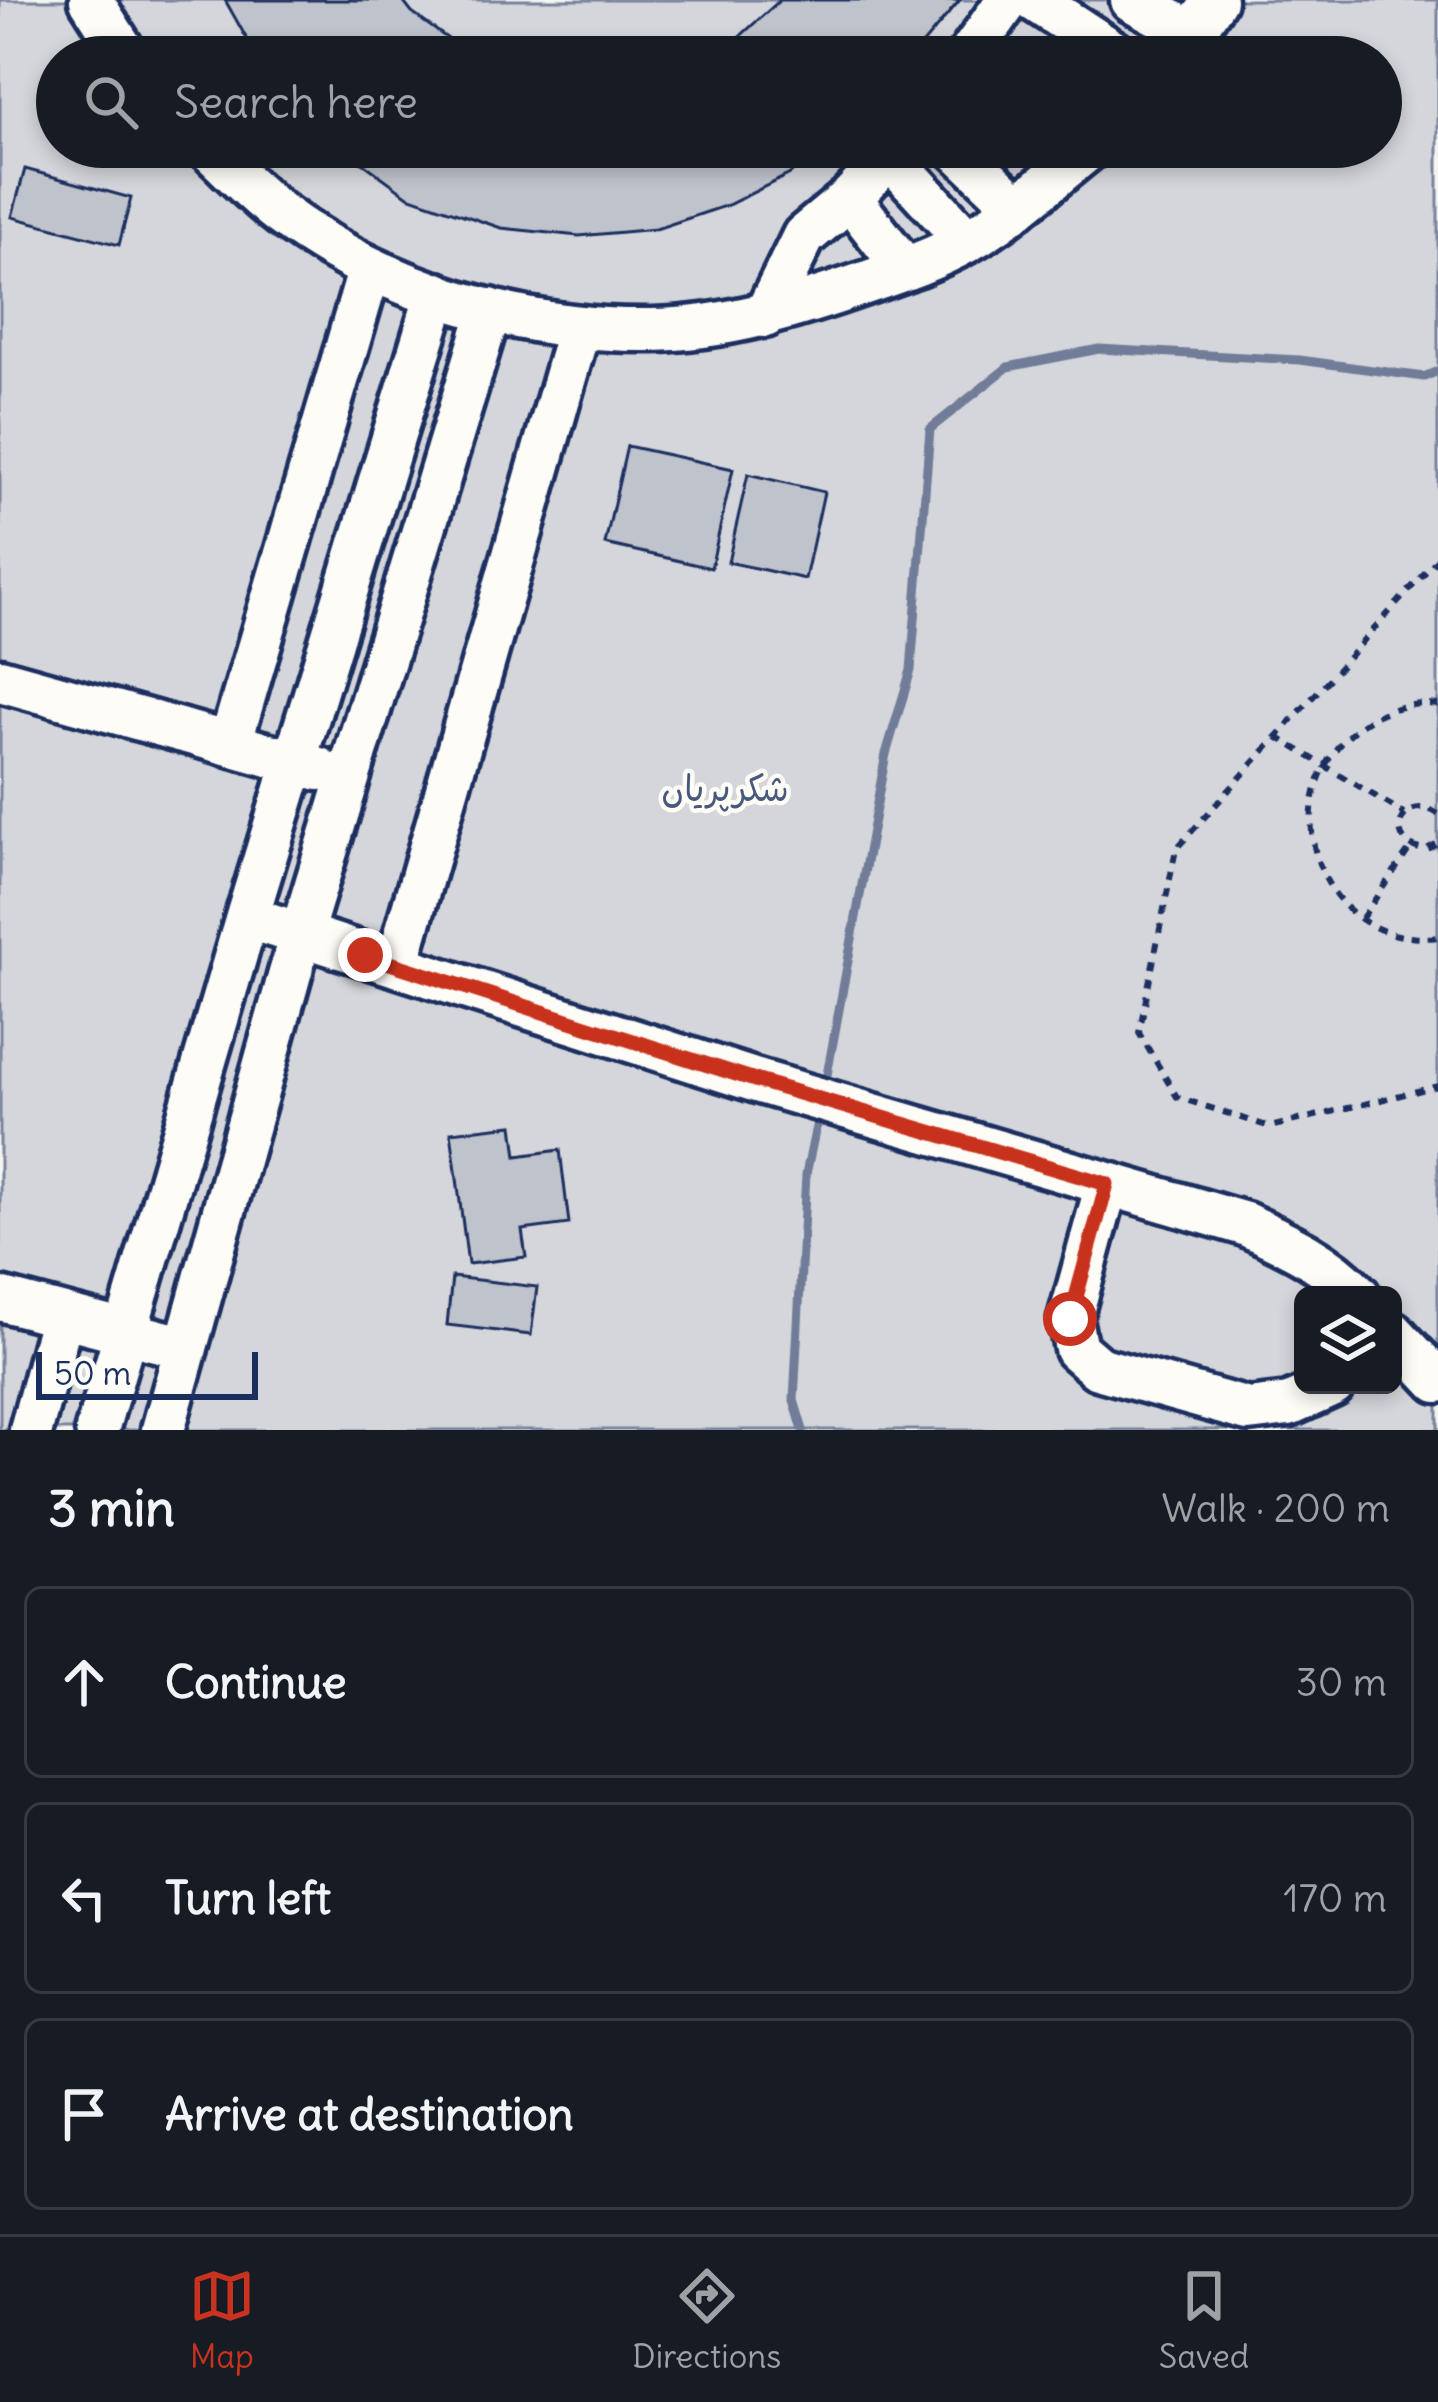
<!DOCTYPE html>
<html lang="en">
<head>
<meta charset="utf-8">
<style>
  body { margin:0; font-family:Delius,"Playpen Sans Arabic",sans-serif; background:#242831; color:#f1f3f6 }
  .controls { position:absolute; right:36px; bottom:36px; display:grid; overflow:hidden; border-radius:18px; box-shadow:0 6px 18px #0003 }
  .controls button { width:108px; height:108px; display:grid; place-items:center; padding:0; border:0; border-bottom:3px solid #363941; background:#171b24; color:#f1f3f6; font:60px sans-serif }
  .scale { position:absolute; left:36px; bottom:30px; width:222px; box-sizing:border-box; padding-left:12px; border:6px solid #1b2f5e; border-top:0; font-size:33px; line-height:42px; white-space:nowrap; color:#1b2f5e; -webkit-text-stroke:9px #fdfcf7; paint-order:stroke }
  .stop { position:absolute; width:36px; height:36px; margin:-27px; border:9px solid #c8321e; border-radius:50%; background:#fff }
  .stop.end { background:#c8321e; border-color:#fff; box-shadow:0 3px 12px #0008 }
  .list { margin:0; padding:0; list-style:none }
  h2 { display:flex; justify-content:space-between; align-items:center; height:156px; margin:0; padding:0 48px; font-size:51px }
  h2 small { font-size:39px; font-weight:400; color:#9ea1a6 }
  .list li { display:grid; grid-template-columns:78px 1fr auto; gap:36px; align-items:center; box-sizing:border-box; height:192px; margin:0 24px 24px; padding:0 24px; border:3px solid #363941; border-radius:18px }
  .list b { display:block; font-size:45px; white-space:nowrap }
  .list em { font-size:39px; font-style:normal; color:#9ea1a6 }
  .icon { flex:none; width:66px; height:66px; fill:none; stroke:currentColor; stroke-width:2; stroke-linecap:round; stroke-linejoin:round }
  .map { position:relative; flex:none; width:1438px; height:1430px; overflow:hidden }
  .search { position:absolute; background:#171b24; box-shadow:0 6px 18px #0003; left:36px; right:36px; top:36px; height:132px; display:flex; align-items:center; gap:30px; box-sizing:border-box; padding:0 42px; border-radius:66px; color:#9ea1a6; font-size:45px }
  .sheet { height:804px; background:#171b24 }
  nav { display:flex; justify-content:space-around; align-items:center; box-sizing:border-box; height:168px; border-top:3px solid #363941; background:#171b24; font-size:33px; color:#9ea1a6 }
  nav a { display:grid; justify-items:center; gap:6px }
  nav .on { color:#c8321e }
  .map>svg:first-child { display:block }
</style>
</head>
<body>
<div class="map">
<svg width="1438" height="1430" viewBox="0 0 1438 1430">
  <rect width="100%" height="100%" fill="#f4f4f1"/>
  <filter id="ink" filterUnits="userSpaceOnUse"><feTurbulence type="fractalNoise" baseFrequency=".00833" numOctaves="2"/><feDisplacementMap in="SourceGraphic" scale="24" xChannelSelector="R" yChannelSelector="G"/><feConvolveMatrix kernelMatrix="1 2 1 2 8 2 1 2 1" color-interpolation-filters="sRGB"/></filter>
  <g filter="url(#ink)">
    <!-- green -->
    <path fill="#d4d6db" stroke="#78829c" stroke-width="3" fill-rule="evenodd" d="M0 0H1438V1430H0ZM57 57H1381V147H57ZM1303 1295H1393V1385H1303Z"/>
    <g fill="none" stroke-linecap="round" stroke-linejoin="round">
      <!-- stream -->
      <path stroke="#717c98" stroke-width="9" d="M825 1086 886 754 911 670 930 429 1008 367 1099 349 1300 360 1424 377 1438 371
        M803 1430 794 1400 806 1174 820 1108"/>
    </g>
    <!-- building -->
    <path fill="#bfc3cc" stroke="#1b2f5e" stroke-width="3" d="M225 0H402L412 13 473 57H257Z
      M780 0H960L912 57H710L725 50Z
      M341 147H822L790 174 728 205 656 229 579 236 501 228 408 196Z
      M25 169 131 198 119 245 12 217Z
      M627 446 733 469 711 568 605 544Z
      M748 474 824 492 805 579 728 562Z
      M513 1125 517 1156 560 1150 569 1224 522 1230 526 1257 468 1264 451 1132Z
      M452 1277 537 1287 531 1335 447 1325Z"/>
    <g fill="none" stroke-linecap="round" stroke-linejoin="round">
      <defs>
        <path id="minor" d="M91 0 127 57
          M1034 0 1121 57
          M1132 0 1194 34
          M968 57 1008 0
          M1176 57 1215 0
          M207 147C231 169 255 195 282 215 384 291 525 332 652 330 725 329 797 307 865 283 900 271 935 259 967 241 1012 216 1050 179 1091 147
          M955 147 1018 207
          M890 157 967 241
          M850 198 905 269
          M765 316 804 236 850 198 899 147
          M0 680 319 769
          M230 744 370 268
          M247 917 757 1081 1245 1224C1287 1243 1326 1261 1358 1295
          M397 965 579 328
          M1107 1184 1070 1319 1076 1349 1098 1368 1248 1410 1289 1405 1333 1385
          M0 1299 186 1348
          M1393 1333 1438 1381
          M31 1430 62 1316
          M97 1430 247 917 437 294
          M163 1430 301 934 490 310"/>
      </defs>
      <!-- minor casing -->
      <use href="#minor" stroke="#1b2f5e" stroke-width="51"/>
      <!-- path -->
      <path stroke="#1b2f5e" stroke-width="6" stroke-dasharray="9 9" stroke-linecap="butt" d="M1438 558 1176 849 1139 1033 1177 1097 1270 1127 1438 1086
        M1438 705C1413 702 1388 708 1367 721 1264 787 1314 951 1438 937
        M1277 737 1405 814
        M1438 814C1402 790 1381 844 1425 850L1438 843
        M1362 918 1411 847"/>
      <!-- minor -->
      <use href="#minor" stroke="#fdfcf7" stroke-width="42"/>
    </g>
  </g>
  <g fill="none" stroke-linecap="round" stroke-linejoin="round" filter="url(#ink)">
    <!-- route -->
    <path stroke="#c8321e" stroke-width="15" d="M365 955 758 1081 1107 1184 1070 1319"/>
  </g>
  <g text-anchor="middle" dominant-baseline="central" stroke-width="9" stroke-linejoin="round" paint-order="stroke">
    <!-- park labels -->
    <g font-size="36" fill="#49597d" stroke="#fdfcf7">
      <text x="725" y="788">شکرپریاں</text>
    </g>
  </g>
</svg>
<div class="controls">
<button><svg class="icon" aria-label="layers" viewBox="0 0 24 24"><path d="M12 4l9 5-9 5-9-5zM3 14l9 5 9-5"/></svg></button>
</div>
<div class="scale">50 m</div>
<div class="stop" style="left:1070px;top:1319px"></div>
<div class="stop end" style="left:365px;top:955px"></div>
<div class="search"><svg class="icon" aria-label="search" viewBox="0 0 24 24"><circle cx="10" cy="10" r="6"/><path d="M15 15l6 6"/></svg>Search here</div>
</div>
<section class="sheet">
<h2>3 min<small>Walk · 200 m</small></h2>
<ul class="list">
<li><svg class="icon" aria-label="ahead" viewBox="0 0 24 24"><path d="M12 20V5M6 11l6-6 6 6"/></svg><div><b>Continue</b></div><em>30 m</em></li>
<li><svg class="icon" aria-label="left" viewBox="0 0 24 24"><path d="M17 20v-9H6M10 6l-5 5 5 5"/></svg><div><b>Turn left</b></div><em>170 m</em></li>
<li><svg class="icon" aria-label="arrive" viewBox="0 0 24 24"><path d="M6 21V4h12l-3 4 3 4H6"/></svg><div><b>Arrive at destination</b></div></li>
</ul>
</section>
<nav>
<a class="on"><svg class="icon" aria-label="map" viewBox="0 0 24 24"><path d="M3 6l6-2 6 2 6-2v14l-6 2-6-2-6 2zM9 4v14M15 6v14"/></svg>Map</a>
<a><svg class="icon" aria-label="directions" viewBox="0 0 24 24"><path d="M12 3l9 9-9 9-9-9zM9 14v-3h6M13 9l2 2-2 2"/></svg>Directions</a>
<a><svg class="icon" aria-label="saved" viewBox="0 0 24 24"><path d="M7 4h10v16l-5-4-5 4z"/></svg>Saved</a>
</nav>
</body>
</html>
